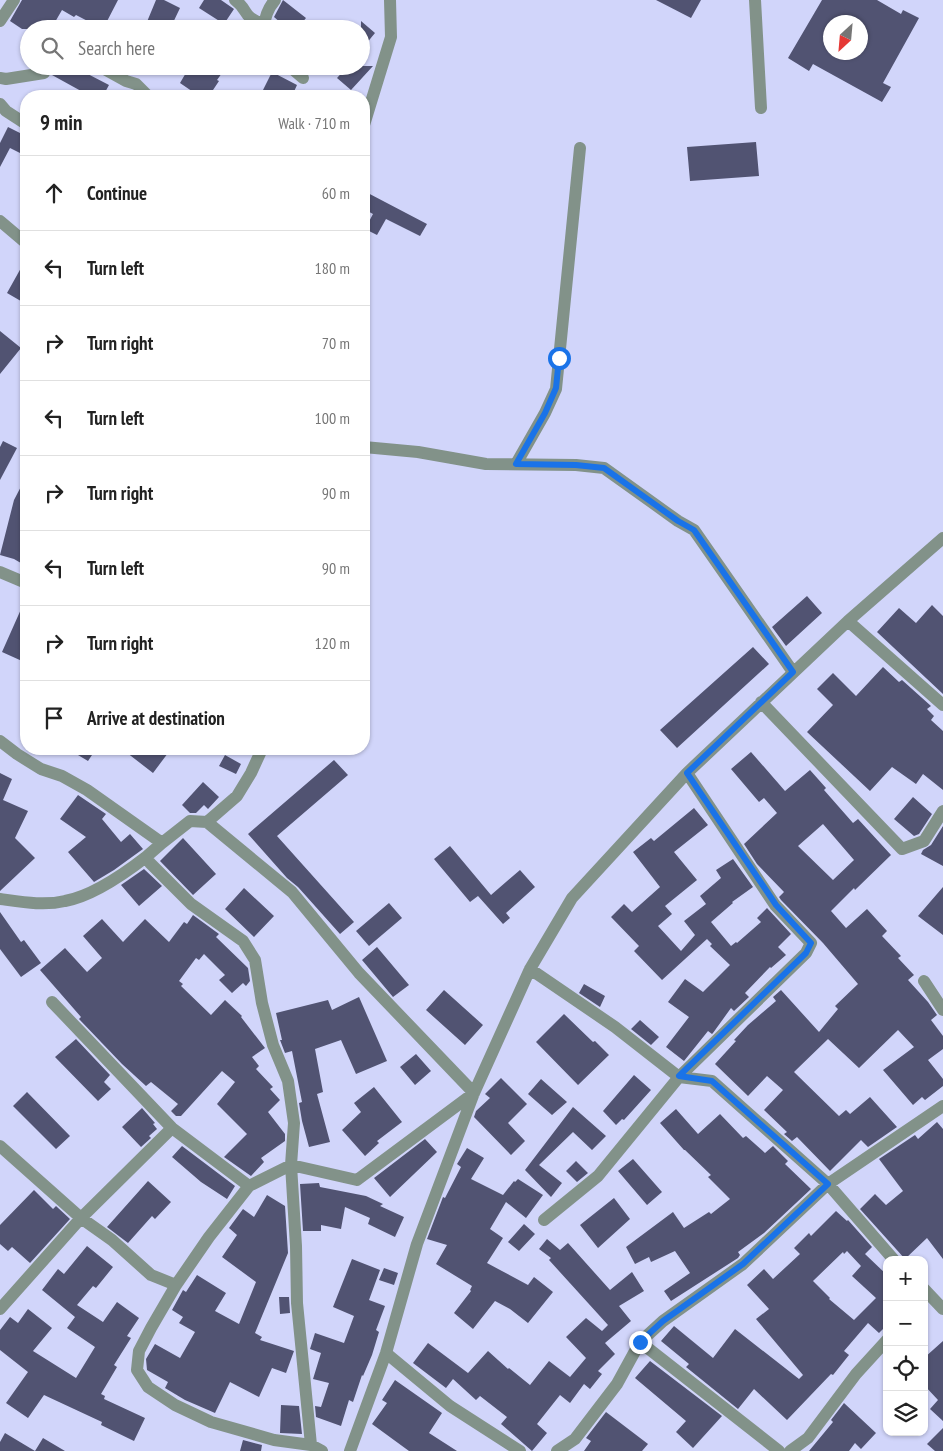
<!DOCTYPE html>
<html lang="en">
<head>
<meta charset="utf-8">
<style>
  body { margin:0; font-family:"PT Sans Narrow",sans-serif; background:#f6f6f6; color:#222 }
  .controls { position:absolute; right:15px; bottom:15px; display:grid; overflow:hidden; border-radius:10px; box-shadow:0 1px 4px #0004 }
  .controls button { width:45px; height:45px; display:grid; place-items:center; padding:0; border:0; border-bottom:1px solid #e0e0e0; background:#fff; color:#222; font:25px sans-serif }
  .compass { position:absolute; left:823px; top:15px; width:45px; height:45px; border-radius:50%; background:#fff; box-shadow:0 1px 4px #0004; rotate:206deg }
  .stop { position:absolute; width:15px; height:15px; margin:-11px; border:4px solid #1a73e8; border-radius:50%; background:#fff }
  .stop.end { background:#1a73e8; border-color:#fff; box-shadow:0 1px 5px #0008 }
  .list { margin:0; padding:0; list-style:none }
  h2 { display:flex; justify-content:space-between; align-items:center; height:65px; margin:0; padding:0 20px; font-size:21px }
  h2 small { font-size:16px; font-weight:400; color:#767676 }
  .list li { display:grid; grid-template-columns:32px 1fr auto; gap:15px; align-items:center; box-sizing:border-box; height:75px; padding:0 20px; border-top:1px solid #e0e0e0 }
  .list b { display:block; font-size:19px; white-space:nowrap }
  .list em { font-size:16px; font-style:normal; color:#767676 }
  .icon { flex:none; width:28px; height:28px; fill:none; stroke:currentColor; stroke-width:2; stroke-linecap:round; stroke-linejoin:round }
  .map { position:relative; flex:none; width:943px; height:1451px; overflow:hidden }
  .search { position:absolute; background:#fff; box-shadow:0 1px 4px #0004; left:20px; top:20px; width:350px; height:55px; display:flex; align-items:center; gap:12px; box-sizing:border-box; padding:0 18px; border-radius:28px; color:#767676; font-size:19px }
  .panel { position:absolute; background:#fff; box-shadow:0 1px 4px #0004; left:20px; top:90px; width:350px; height:665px; border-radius:20px }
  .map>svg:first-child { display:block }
</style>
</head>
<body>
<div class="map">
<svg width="943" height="1451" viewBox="0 0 943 1451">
  <rect width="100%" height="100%" fill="#d1d5fa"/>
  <!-- building -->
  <path fill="#515372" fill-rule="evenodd" d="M22 0H118L103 29 76 15 74 17 62 10 51 29H22L10 21Z
    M156 0H164L180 8 170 29H144Z
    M204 0H221L234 9 224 24 199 8Z
    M283 0 306 18 297 29H288L274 17Z
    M656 0H701L691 18Z
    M822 0H877L901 14 903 10 919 18 883 83 891 87 882 102 813 64 809 71 788 58ZM830 22H860V52H830Z
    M361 21 375 33 361 50Z
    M56 66H84L82 71 109 85 103 96H78L81 91 52 75Z
    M190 66H227L217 80 219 81 209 96H199L180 83Z
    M348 66H373L351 90 337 78Z
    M272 72 297 85 292 96H271L262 92Z
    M8 127 26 136V156L10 148 0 167V143Z
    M756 142 759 176 690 181 687 147Z
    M364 191 427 224 420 236 386 219 377 235 365 229 373 214 364 209Z
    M26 259V304L7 293Z
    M0 331 21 348 0 374Z
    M3 441 17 448 0 480V447Z
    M26 477V566L14 559 0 555 14 500Z
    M807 596 822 613 786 646 772 627Z
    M26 598V652L22 661 2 652Z
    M932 605 943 616V694L877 632 899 608 916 623Z
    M753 647 769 664 677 748 660 730Z
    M883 667 899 682 902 680 931 706 927 709 934 716 931 720 943 731V790L923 774 916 784 892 767 870 791 807 732 833 705 817 689 833 673 856 696Z
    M68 749H96L88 761Z
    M122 749H171L153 773Z
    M751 752 785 791 810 770 826 788 824 790 853 823 858 819 891 855 855 890 854 888 831 911 846 928 867 909 887 931 882 936 901 956 898 958 914 975 908 980 928 1002 937 1015 931 1020 943 1036V1049L928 1060 943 1079V1086L925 1100 922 1097 913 1105 883 1070 914 1047 898 1030 859 1068 828 1039 794 1072 839 1116 846 1110 850 1114 870 1097 897 1127 868 1147 861 1140 830 1171 797 1137 792 1141 784 1134 787 1132 764 1110 783 1090 767 1076 748 1096 715 1064 736 1041 734 1040 748 1025 776 1001 773 997 781 990 819 1032 838 1009 835 1006 858 984 823 943 781 900 779 897 784 892 757 864 744 844 777 813 764 798 759 802 731 769ZM823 824 854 860 833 880 798 846Z
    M225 755 241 764 236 774 219 766Z
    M334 760 348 775 277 836 354 922 340 934 298 887 287 878 248 834Z
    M0 773 12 779 3 800 28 811 15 838 35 858 0 891Z
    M203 782 219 797 208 809 204 805 196 813H190L182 805Z
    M78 795 106 814 102 819 121 842 130 834 143 849 114 870 94 882 68 852 86 837 60 819Z
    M913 797 932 814 919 834 914 836 894 819Z
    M694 808 708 825 674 852 697 880 665 906 672 914 658 926 681 951 695 935 684 921 706 904 700 896 721 878 716 870 733 859 753 887 732 902 733 903 711 922 731 946 736 942 737 943 761 922 757 918 767 908 791 934 778 947 786 955 771 968 770 967 745 993 749 997 734 1011 731 1008 713 1033 712 1034 708 1031 684 1061 666 1047 689 1017 668 1002 685 979 703 992 730 965 710 946 712 944 707 939 662 980 634 951 639 946 611 917 624 904 632 912 660 887 633 852 651 838 654 841Z
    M943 826V866L921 854 923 850 931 845Z
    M183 838 216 874 193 895 160 861Z
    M450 846 491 895 520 870 535 887 506 913 510 918 503 924 478 896 470 902 434 859Z
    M144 869 162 886 139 906 121 885Z
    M943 887V935L918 916Z
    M244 888 274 916 254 937 225 909Z
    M389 903 402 918 369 946 356 931Z
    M0 912 21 942 24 940 41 963 21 977 0 949Z
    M193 915 219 934 216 937 248 968 250 981 246 986 243 983 232 993 219 980 225 975 204 954 199 960 196 958 179 981 183 984 181 986 211 1015 225 1000 242 1016 241 1017 265 1048 252 1057 259 1066 256 1069 273 1087 270 1089 280 1100 268 1112 285 1134V1141L261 1158 264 1162 251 1176 224 1157 247 1134 217 1104 235 1082 222 1071 181 1116H176L171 1111 178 1104 151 1082 146 1086 122 1064 79 1019 81 1017 40 970 65 948 87 972 102 958 83 936 102 919 123 942 145 919 169 942 184 922 187 924Z
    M377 947 409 985 393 997 362 960Z
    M584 984 605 996 600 1007 579 993Z
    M444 990 483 1025 465 1045 426 1010Z
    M359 997 387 1061 356 1074 341 1040 315 1049 323 1092 317 1094 330 1142 309 1147 302 1121 299 1103 302 1102 292 1051 285 1053 280 1040H282L276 1013 328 1000 332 1010Z
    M564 1014 593 1042 595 1041 609 1055 578 1085 536 1042Z
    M640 1020 659 1037 651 1045 631 1029Z
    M76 1039 110 1075 104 1082 111 1089 98 1101 55 1057Z
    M416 1054 431 1071 415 1085 400 1067Z
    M634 1075 651 1090 624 1120 622 1119 616 1125 603 1111Z
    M501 1078 527 1104 508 1123 525 1141 511 1155 474 1117 476 1111 490 1098 485 1094Z
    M541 1079 567 1102 552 1115 528 1094Z
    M374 1087 402 1122 377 1141 379 1143 365 1156 342 1130 361 1112 354 1103Z
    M27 1092 70 1136 56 1149 13 1106Z
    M573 1107 606 1136 592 1150 573 1132 539 1165 562 1183 551 1197 525 1170Z
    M142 1108 155 1123 153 1124 157 1129 149 1136 151 1138 141 1147 122 1127Z
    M676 1109 698 1134 720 1114 743 1138 746 1136 765 1153 773 1146 788 1161 785 1164 811 1189 764 1233 738 1252 740 1255 738 1258 671 1301 664 1291 690 1273 675 1251 651 1262 649 1257 635 1264 626 1247 673 1212 684 1228 709 1212 711 1214 730 1199 708 1177 711 1175 685 1150H684L660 1123Z
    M937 1122 943 1129V1259L927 1238 905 1259 860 1209 875 1194 886 1205 903 1191 879 1159 915 1135 918 1139Z
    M425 1139 437 1152 390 1197 374 1178Z
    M182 1146 235 1186 227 1199 201 1182 172 1157Z
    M467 1148 484 1158 471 1179 503 1195 514 1181 515 1182 518 1179 543 1195 526 1218 506 1202 490 1229 503 1238 487 1263 528 1285 534 1277 553 1292 528 1323 510 1309 495 1301 473 1329 454 1313 471 1291 470 1290 472 1286 436 1264 447 1245 427 1239 443 1197 445 1198 461 1167 457 1164Z
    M633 1159 662 1192 647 1205 618 1171Z
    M576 1161 588 1173 577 1182 566 1171Z
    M148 1181 171 1202 155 1219 152 1216 128 1243 107 1227Z
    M319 1183 320 1187 366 1196 383 1204 380 1206 404 1217 395 1237 368 1224 370 1218 345 1207 341 1229 321 1225V1231H303L300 1184Z
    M34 1190 53 1209 56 1206 70 1219 30 1263 12 1247 8 1251 0 1244V1225Z
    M267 1195 285 1206 288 1253 255 1333 262 1337 260 1340 294 1351 286 1373 272 1368 259 1397 230 1382 215 1413 185 1400 165 1388 168 1382 147 1370 146 1359 155 1344 180 1358 195 1332 179 1323 183 1317 172 1310 183 1290 186 1292 197 1275 226 1293 215 1311 239 1324 256 1282 222 1257 237 1235 229 1228 243 1209 254 1217Z
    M614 1198 630 1219 598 1248 580 1225Z
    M836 1211 847 1221 848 1220 872 1247 865 1254 887 1275V1325L879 1333 868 1323 844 1351 849 1355 833 1375 831 1374 787 1420 754 1389 738 1409 686 1367 689 1364 661 1341 674 1326 713 1358 735 1329 799 1379 803 1375 756 1319 769 1309 747 1285 764 1269 773 1279 800 1254 794 1248 809 1233 811 1236ZM847 1251 861 1266 852 1276 876 1298 854 1320 829 1299 830 1298 813 1281 843 1252 844 1254Z
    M524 1224 535 1234 519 1251 508 1242Z
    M547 1239 560 1250 568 1243 610 1290 632 1272 644 1291 619 1306 631 1321 605 1343 615 1354 598 1371 602 1374 590 1389 584 1384 570 1403 560 1395 537 1424 547 1433 532 1451 501 1424 507 1417 480 1396 476 1400 453 1379 446 1388 413 1363 428 1343 468 1373 488 1351 508 1369 509 1368 530 1385 549 1361 570 1377 586 1358 566 1337 586 1318 602 1331 608 1325 549 1260 551 1258 539 1249Z
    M87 1246 113 1267 96 1288 93 1286 77 1305 103 1322 117 1302 139 1318 127 1336 131 1338 114 1365 117 1367 101 1394 105 1396 104 1399 145 1418 134 1441 101 1425 102 1422 44 1395 28 1418 6 1403 28 1372 0 1350V1330L10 1317 18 1323 28 1309 52 1328 33 1351 76 1378 95 1347 67 1328 75 1317 42 1290 58 1269 64 1274Z
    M352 1259 380 1270 369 1300 385 1306 376 1330 379 1332 372 1355 363 1376 362 1375 353 1402 349 1400 341 1426 316 1417 315 1406 321 1407 329 1383 313 1379 321 1353 310 1349 315 1333 344 1343 354 1316 333 1307Z
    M384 1268 398 1273 394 1285 379 1280Z
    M279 1297H289L290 1313 280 1314Z
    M943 1341V1421L930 1409 938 1400 924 1385V1358Z
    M650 1361 722 1416 693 1448 676 1432 686 1421 635 1378Z
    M395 1380 442 1413 429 1433 457 1451H409L372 1424 387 1403 382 1400Z
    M844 1403 876 1433 861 1449 855 1443 849 1451H809L833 1422 831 1420Z
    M281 1405 299 1406 302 1434 280 1433Z
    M606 1412 648 1444 642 1451H584L591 1441 586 1438Z
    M943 1428V1451H935L927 1444Z
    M5 1433 35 1451 43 1438 65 1451H0V1442Z
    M243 1440 262 1445 261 1451H240Z"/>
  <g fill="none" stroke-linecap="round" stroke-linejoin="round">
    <!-- minor -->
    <path stroke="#829289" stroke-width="12" d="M235 0C250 11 241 17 264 24
      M755 0 761 108
      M0 21 14 0
      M265 29C263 19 269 7 275 0
      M99 66 126 81 136 84 148 96
      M289 66 303 78
      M0 78 6 79 44 73
      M0 104 6 111 26 124
      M364 125 391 37 390 0
      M0 221 26 243
      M364 447 418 452 486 464 576 465 604 468 678 521 694 530 793 672
      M516 464 545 413 556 389 580 148
      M0 572 26 583
      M848 621 943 705
      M761 702 902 849 924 841 943 811
      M0 741 17 754 41 769 62 776 87 790 162 843 146 857 150 863 191 904 243 941 255 960 262 1003 273 1045 288 1081 294 1123 291 1165 296 1246 297 1303 311 1445
      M207 822 292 892 359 973 474 1093 357 1180 291 1165 249 1186 209 1237 176 1285 151 1328 139 1351 137 1370 148 1387 175 1405 211 1422 274 1440 311 1445 322 1451
      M162 843 190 821 207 822 237 796 251 773 262 749
      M0 899C22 902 44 906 65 901 93 896 124 874 146 857
      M530 969 615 1027 679 1077 712 1081 828 1184 894 1260
      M924 981 943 1010
      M52 1002 172 1128 249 1186
      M0 1146 81 1218 112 1240 151 1275 176 1285
      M544 1220 598 1176 679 1077 806 953 811 943 775 905 687 773
      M924 1289 943 1309
      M0 1309 81 1218 172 1128
      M640 1342 779 1451
      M386 1353 450 1406 520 1451
      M350 1451 386 1353 417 1244 474 1093 530 969 572 898 687 773 848 621 943 538
      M557 1451 575 1439 617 1384 640 1342 663 1321 743 1264 828 1184 943 1106
      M790 1451 808 1438 856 1374 887 1340"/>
  </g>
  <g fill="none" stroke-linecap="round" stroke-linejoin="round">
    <!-- route -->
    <path stroke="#1a73e8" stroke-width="6" d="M559 358 556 388 545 413 516 464 576 465 604 468 678 521 694 530 793 672 687 773 776 905 811 943 806 953 679 1076 712 1081 828 1184 743 1264 663 1321 640 1342"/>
  </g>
</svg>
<div class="controls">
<button>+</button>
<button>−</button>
<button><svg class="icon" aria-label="locate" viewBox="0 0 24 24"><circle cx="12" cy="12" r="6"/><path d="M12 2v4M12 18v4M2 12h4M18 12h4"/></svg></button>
<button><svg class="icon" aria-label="layers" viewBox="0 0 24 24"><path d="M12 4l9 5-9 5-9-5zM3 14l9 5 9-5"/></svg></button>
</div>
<svg class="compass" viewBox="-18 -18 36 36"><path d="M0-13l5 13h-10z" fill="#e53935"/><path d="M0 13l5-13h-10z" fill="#767676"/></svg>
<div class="stop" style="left:559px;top:358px"></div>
<div class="stop end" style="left:640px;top:1342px"></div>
<div class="search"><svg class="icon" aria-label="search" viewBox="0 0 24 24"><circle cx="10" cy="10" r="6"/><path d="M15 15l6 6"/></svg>Search here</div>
<section class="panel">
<h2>9 min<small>Walk · 710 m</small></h2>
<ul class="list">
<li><svg class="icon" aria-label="ahead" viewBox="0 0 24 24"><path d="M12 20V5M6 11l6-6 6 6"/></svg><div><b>Continue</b></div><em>60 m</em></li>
<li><svg class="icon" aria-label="left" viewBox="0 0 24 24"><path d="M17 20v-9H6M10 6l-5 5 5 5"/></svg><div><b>Turn left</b></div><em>180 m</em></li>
<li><svg class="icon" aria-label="right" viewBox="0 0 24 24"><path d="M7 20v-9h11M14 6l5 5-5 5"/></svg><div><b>Turn right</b></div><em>70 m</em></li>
<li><svg class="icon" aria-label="left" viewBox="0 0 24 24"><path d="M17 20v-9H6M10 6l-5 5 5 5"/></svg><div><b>Turn left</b></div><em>100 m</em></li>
<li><svg class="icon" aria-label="right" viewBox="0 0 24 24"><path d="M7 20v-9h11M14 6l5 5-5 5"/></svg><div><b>Turn right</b></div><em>90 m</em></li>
<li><svg class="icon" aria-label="left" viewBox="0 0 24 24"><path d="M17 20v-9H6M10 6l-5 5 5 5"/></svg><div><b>Turn left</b></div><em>90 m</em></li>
<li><svg class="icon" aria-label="right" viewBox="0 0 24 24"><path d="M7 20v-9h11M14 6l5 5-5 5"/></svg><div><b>Turn right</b></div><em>120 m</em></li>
<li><svg class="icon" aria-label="arrive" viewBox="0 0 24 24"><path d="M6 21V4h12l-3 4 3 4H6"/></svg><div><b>Arrive at destination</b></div></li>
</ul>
</section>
</div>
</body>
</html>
